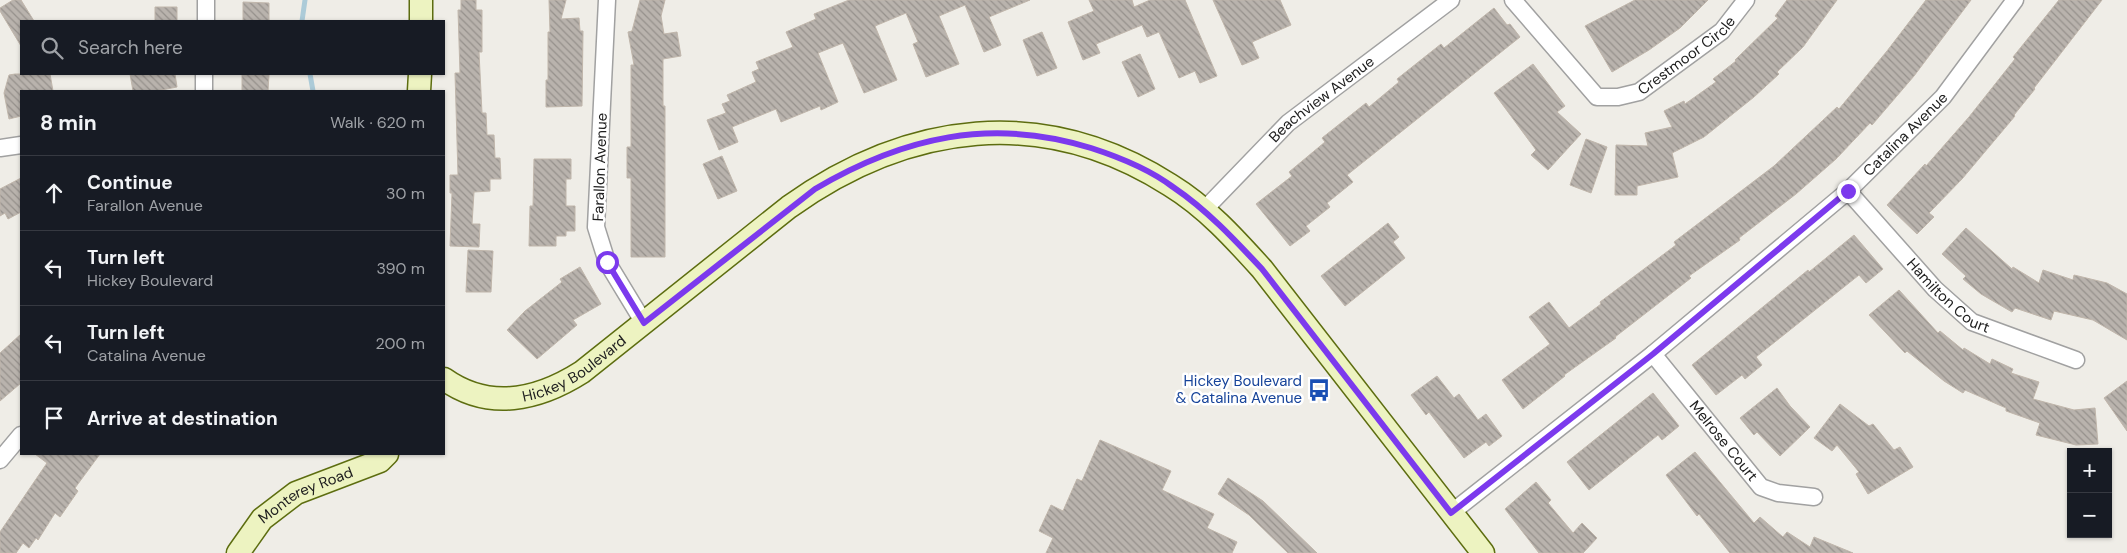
<!DOCTYPE html>
<html lang="en">
<head>
<meta charset="utf-8">
<style>
  body { margin:0; font-family:"DM Sans",sans-serif; background:#20242c; color:#f1f3f6 }
  .controls { position:absolute; right:15px; bottom:15px; display:grid; overflow:hidden; border-radius:0px; box-shadow:0 1px 4px #0004 }
  .controls button { width:45px; height:45px; display:grid; place-items:center; padding:0; border:0; border-bottom:1px solid #363941; background:#171b24; color:#f1f3f6; font:25px sans-serif }
  .stop { position:absolute; width:15px; height:15px; margin:-11px; border:4px solid #7c3aed; border-radius:50%; background:#fff }
  .stop.end { background:#7c3aed; border-color:#fff; box-shadow:0 1px 5px #0008 }
  .list { margin:0; padding:0; list-style:none }
  h2 { display:flex; justify-content:space-between; align-items:center; height:65px; margin:0; padding:0 20px; font-size:21px }
  h2 small { font-size:16px; font-weight:400; color:#9ea1a6 }
  .list li { display:grid; grid-template-columns:32px 1fr auto; gap:15px; align-items:center; box-sizing:border-box; height:75px; padding:0 20px; border-top:1px solid #363941 }
  .list b { display:block; font-size:19px; white-space:nowrap }
  .list p { margin:0; font-size:16px; white-space:nowrap; color:#9ea1a6 }
  .list em { font-size:16px; font-style:normal; color:#9ea1a6 }
  .icon { flex:none; width:28px; height:28px; fill:none; stroke:currentColor; stroke-width:2; stroke-linecap:round; stroke-linejoin:round }
  .map { position:relative; flex:none; width:2127px; height:553px; overflow:hidden }
  .search { position:absolute; background:#171b24; box-shadow:0 1px 4px #0004; left:20px; top:20px; width:425px; height:55px; display:flex; align-items:center; gap:12px; box-sizing:border-box; padding:0 18px; border-radius:0px; color:#9ea1a6; font-size:19px }
  .panel { position:absolute; background:#171b24; box-shadow:0 1px 4px #0004; left:20px; top:90px; width:425px; height:365px; border-radius:0px }
  .map>svg:first-child { display:block }
</style>
</head>
<body>
<div class="map">
<svg width="2127" height="553" viewBox="0 0 2127 553">
  <defs>
    <pattern id="building-back-hatch" width="6" height="6" patternUnits="userSpaceOnUse" patternTransform="scale(1.25)"><rect width="6" height="6" fill="#b9b3ad"/><path d="M-1 5l2 2M0 0l6 6M5-1l2 2" fill="none" stroke="#96918c"/></pattern>
  </defs>
  <rect width="100%" height="100%" fill="#efede7"/>
  <g fill="none" stroke-linecap="round" stroke-linejoin="round">
    <!-- stream -->
    <path stroke="#accbd8" stroke-width="5" d="M302 21 305 0
      M310 74 313 91"/>
  </g>
  <!-- building -->
  <path fill="url(#building-back-hatch)" stroke="#c0b6ab" d="M13 0H21L34 21H21V46L0 11V8Z
    M461 0H476V10H482V52H479L482 113H486L487 135H494L495 158H500L501 179H490V191L474 192 472 224H480L479 247 450 246 452 193H450V175H458L455 73H460L458 10H461Z
    M549 0H566L561 19 579 18 580 31H583L582 106 546 107V80H548V32H550Z
    M640 0H665L661 16 664 34 677 32 681 56 663 59V106H665V257H631V178H627V147H631V65H634L628 32 632 31Z
    M849 0H1030L989 17 1001 45 984 52 965 5 939 16 959 64 926 77 913 44 918 42 906 13 875 26 897 80 864 93 843 43 818 53 838 102 821 110 820 106 781 122 776 109 732 127 738 142 719 150 707 120 726 113 722 104 730 101 727 95 756 82 752 72 759 69 756 62 793 47 786 32 816 19 814 14Z
    M1089 0H1132L1134 7 1150 0H1185L1217 76 1200 83 1195 71 1179 78 1159 32 1147 37 1142 25 1096 44 1100 53 1083 60 1068 22 1094 11Z
    M1213 0H1280L1291 25 1252 42 1259 58 1242 65Z
    M1635 0H1708L1680 28 1649 50 1612 72 1585 26Z
    M1787 0H1837L1803 47 1777 72 1779 74 1754 97 1704 137 1672 153 1678 177 1637 186V195H1615L1616 145 1648 146 1645 133 1672 127 1664 111 1684 101 1685 104 1716 82 1713 79 1736 61 1735 60 1778 18 1775 16Z
    M1926 0H1971L1914 76 1872 125 1870 123 1836 159 1796 194 1739 238 1740 240 1689 276 1691 278 1615 337 1616 338 1564 375 1565 376 1523 409 1502 380 1550 344 1529 317 1549 302 1569 328 1601 304 1600 302 1676 245 1674 242 1774 166 1837 107 1839 109 1887 51Z
    M2059 0H2102L2034 88 2035 89 2014 115 2015 116 1962 179 1929 213 1934 217 1917 234 1887 205 1925 164 1926 166 1969 117 2015 59 2013 57Z
    M243 2 269 3V21H243Z
    M155 7H177V21H155Z
    M1494 8 1507 25 1510 24 1520 37 1347 175 1353 182 1327 203 1330 207 1306 226 1310 231 1290 246 1256 204 1292 176 1289 172 1325 142 1322 138 1366 103 1369 107 1399 82 1397 79 1441 44 1444 48Z
    M1042 32 1057 68 1037 76 1023 40Z
    M1140 54 1155 89 1138 97 1122 62Z
    M1533 64 1565 106 1557 112 1581 134 1548 170 1531 155 1536 150 1494 93Z
    M15 74H50L53 91H21V116L9 119 4 93 9 75Z
    M130 74H175L177 87 156 91H133Z
    M242 74H269L268 91H242Z
    M1586 139 1607 147 1591 193 1570 185Z
    M722 156 737 191 718 199 703 164Z
    M534 159H571V179H566V206H575V231H566V236H556V246H529L530 206H533Z
    M21 178V212L8 219 5 213 0 216V189Z
    M1388 223 1399 237 1393 242 1405 258 1345 306 1321 276Z
    M1966 228 2012 269 2013 267 2039 283 2043 270 2073 280 2074 275 2107 283 2127 294V340L2093 320 2054 311 2051 320 2015 308 2012 312 1981 294 1963 279 1966 276 1942 254Z
    M1854 235 1883 269 1866 283 1859 275 1756 357 1762 365 1745 379 1742 375 1716 395 1692 365 1808 270 1809 272Z
    M468 250 493 251 491 292H466Z
    M580 267 601 304 573 320 577 325 537 359 507 330 525 311 562 282 560 279Z
    M1899 290 1938 333 1940 331 1963 350 1964 348 1990 364 1992 359 2013 369 2011 373 2039 382 2033 399 2074 410 2095 408 2098 444 2076 445 2036 435 2040 423 2006 411V408L1965 390 1963 393 1944 381 1907 351 1905 353 1869 315Z
    M21 334V383L0 401V353Z
    M1437 376 1454 398 1459 394 1478 420 1486 414 1502 436 1489 446 1486 442 1464 458 1429 412 1426 415 1411 395Z
    M2127 381V431L2104 398Z
    M1777 388 1790 406 1810 427 1780 456 1757 432 1754 435 1740 418Z
    M1653 393 1679 426 1662 440 1658 435 1589 490 1567 462Z
    M1840 404 1869 426 1873 424 1894 450 1900 447 1913 467 1868 494 1856 474 1859 472 1837 445 1832 451 1814 438Z
    M1100 440 1171 471 1162 490 1214 514 1207 528 1237 542 1232 553H1046L1053 538 1039 531 1051 505 1063 511 1077 479 1082 481Z
    M1695 452 1754 523 1760 517 1783 537 1787 532 1810 547 1814 537 1853 553H1730L1699 514 1697 516 1666 475Z
    M35 454H100L75 488 78 491 60 517 55 513 38 540 36 538 29 548 23 543 16 553H0V532L47 463Z
    M1228 478 1263 501 1317 553H1288L1249 515 1218 494Z
    M1536 482 1551 500 1548 503 1573 533 1582 523 1597 538 1583 553H1539L1505 509Z"/>
  <g fill="none" stroke-linecap="round" stroke-linejoin="round">
    <defs>
      <g id="street">
        <path d="M607 0 596 227 607 262 644 323"/>
        <path id="s1" d="M1513 0 1597 97H1618L1639 92 1722 31 1746 0"/>
        <path d="M206 21V0"/>
        <path d="M204 91V74"/>
        <path d="M0 148 21 145"/>
        <path id="s2" d="M1848 191 1935 289 1972 322 2076 360"/>
        <path id="s3" d="M1204 210 1288 123 1451 0"/>
        <path id="s4" d="M1653 354 1761 487 1778 493 1814 497"/>
        <path d="M0 460 21 435"/>
        <path id="s5" d="M1451 513 1653 354 1848 191 1943 97 2015 0"/>
      </g>
      <g id="secondary">
        <path d="M421 21V0"/>
        <path d="M419 91 420 74"/>
        <path id="s6" d="M444 379C489 411 538 400 582 372L789 207C908 122 1043 104 1170 185 1206 207 1234 238 1262 269L1483 553"/>
        <path id="s7" d="M238 553 262 519 296 493 380 461 387 454"/>
      </g>
    </defs>
    <!-- street casing -->
    <use href="#street" stroke="#a1a1a1" stroke-width="19"/>
    <!-- secondary casing -->
    <use href="#secondary" stroke="#5d6d10" stroke-width="25"/>
    <!-- street -->
    <use href="#street" stroke="#fff" stroke-width="16"/>
    <!-- secondary -->
    <use href="#secondary" stroke="#edf3c1" stroke-width="22"/>
  </g>
  <g fill="none" stroke-linecap="round" stroke-linejoin="round">
    <!-- route -->
    <path stroke="#7c3aed" stroke-width="6" d="M607 262 644 323 815 189C903 137 991 117 1091 148 1119 157 1149 169 1173 187 1207 210 1234 239 1262 269L1451 513 1653 354 1848 191"/>
  </g>
  <!-- icons -->
  <defs>
    <symbol id="bus-bare" viewBox="-9 -9 18 18"><path d="M-5-6H5V4H4V6H2V4H-2V6H-4V4H-5ZM-3.5-4V0h7V-4ZM-3.5 1.2v1.5H-2V1.2ZM2 1.2v1.5H3.5V1.2Z" fill="#1a4fb4" stroke="#fff" stroke-width="2.5" paint-order="stroke"/></symbol>
  </defs>
  <g fill-rule="evenodd">
    <use href="#bus-bare" x="1303" y="374" width="32" height="32"/>
  </g>
  <g text-anchor="middle" dominant-baseline="central" stroke-width="5" stroke-linejoin="round" paint-order="stroke">
    <!-- street labels -->
    <g font-size="15" fill="#202020" stroke="#fff">
      <text stroke="none"><textPath href="#s1" startOffset="231">Crestmoor Circle</textPath></text>
      <text stroke="none"><textPath href="#s3" startOffset="162">Beachview Avenue</textPath></text>
      <text stroke="none"><textPath href="#s5" startOffset="592">Catalina Avenue</textPath></text>
      <text transform="translate(600 167) rotate(-88)">Farallon Avenue</text>
      <text stroke="none"><textPath href="#s2" startOffset="146">Hamilton Court</textPath></text>
      <text stroke="none"><textPath href="#s6" startOffset="142">Hickey Boulevard</textPath></text>
      <text stroke="none"><textPath href="#s4" startOffset="112">Melrose Court</textPath></text>
      <text stroke="none"><textPath href="#s7" startOffset="92">Monterey Road</textPath></text>
    </g>
    <!-- transit labels -->
    <g font-size="15" fill="#164399" stroke="#fff" text-anchor="end">
      <text x="1302" y="381">Hickey Boulevard<tspan x="1302" dy="17">&amp; Catalina Avenue</tspan></text>
    </g>
  </g>
</svg>
<div class="controls">
<button>+</button>
<button>−</button>
</div>
<div class="stop" style="left:607px;top:262px"></div>
<div class="stop end" style="left:1848px;top:191px"></div>
<div class="search"><svg class="icon" aria-label="search" viewBox="0 0 24 24"><circle cx="10" cy="10" r="6"/><path d="M15 15l6 6"/></svg>Search here</div>
<section class="panel">
<h2>8 min<small>Walk · 620 m</small></h2>
<ul class="list">
<li><svg class="icon" aria-label="ahead" viewBox="0 0 24 24"><path d="M12 20V5M6 11l6-6 6 6"/></svg><div><b>Continue</b><p>Farallon Avenue</p></div><em>30 m</em></li>
<li><svg class="icon" aria-label="left" viewBox="0 0 24 24"><path d="M17 20v-9H6M10 6l-5 5 5 5"/></svg><div><b>Turn left</b><p>Hickey Boulevard</p></div><em>390 m</em></li>
<li><svg class="icon" aria-label="left" viewBox="0 0 24 24"><path d="M17 20v-9H6M10 6l-5 5 5 5"/></svg><div><b>Turn left</b><p>Catalina Avenue</p></div><em>200 m</em></li>
<li><svg class="icon" aria-label="arrive" viewBox="0 0 24 24"><path d="M6 21V4h12l-3 4 3 4H6"/></svg><div><b>Arrive at destination</b></div></li>
</ul>
</section>
</div>
</body>
</html>
